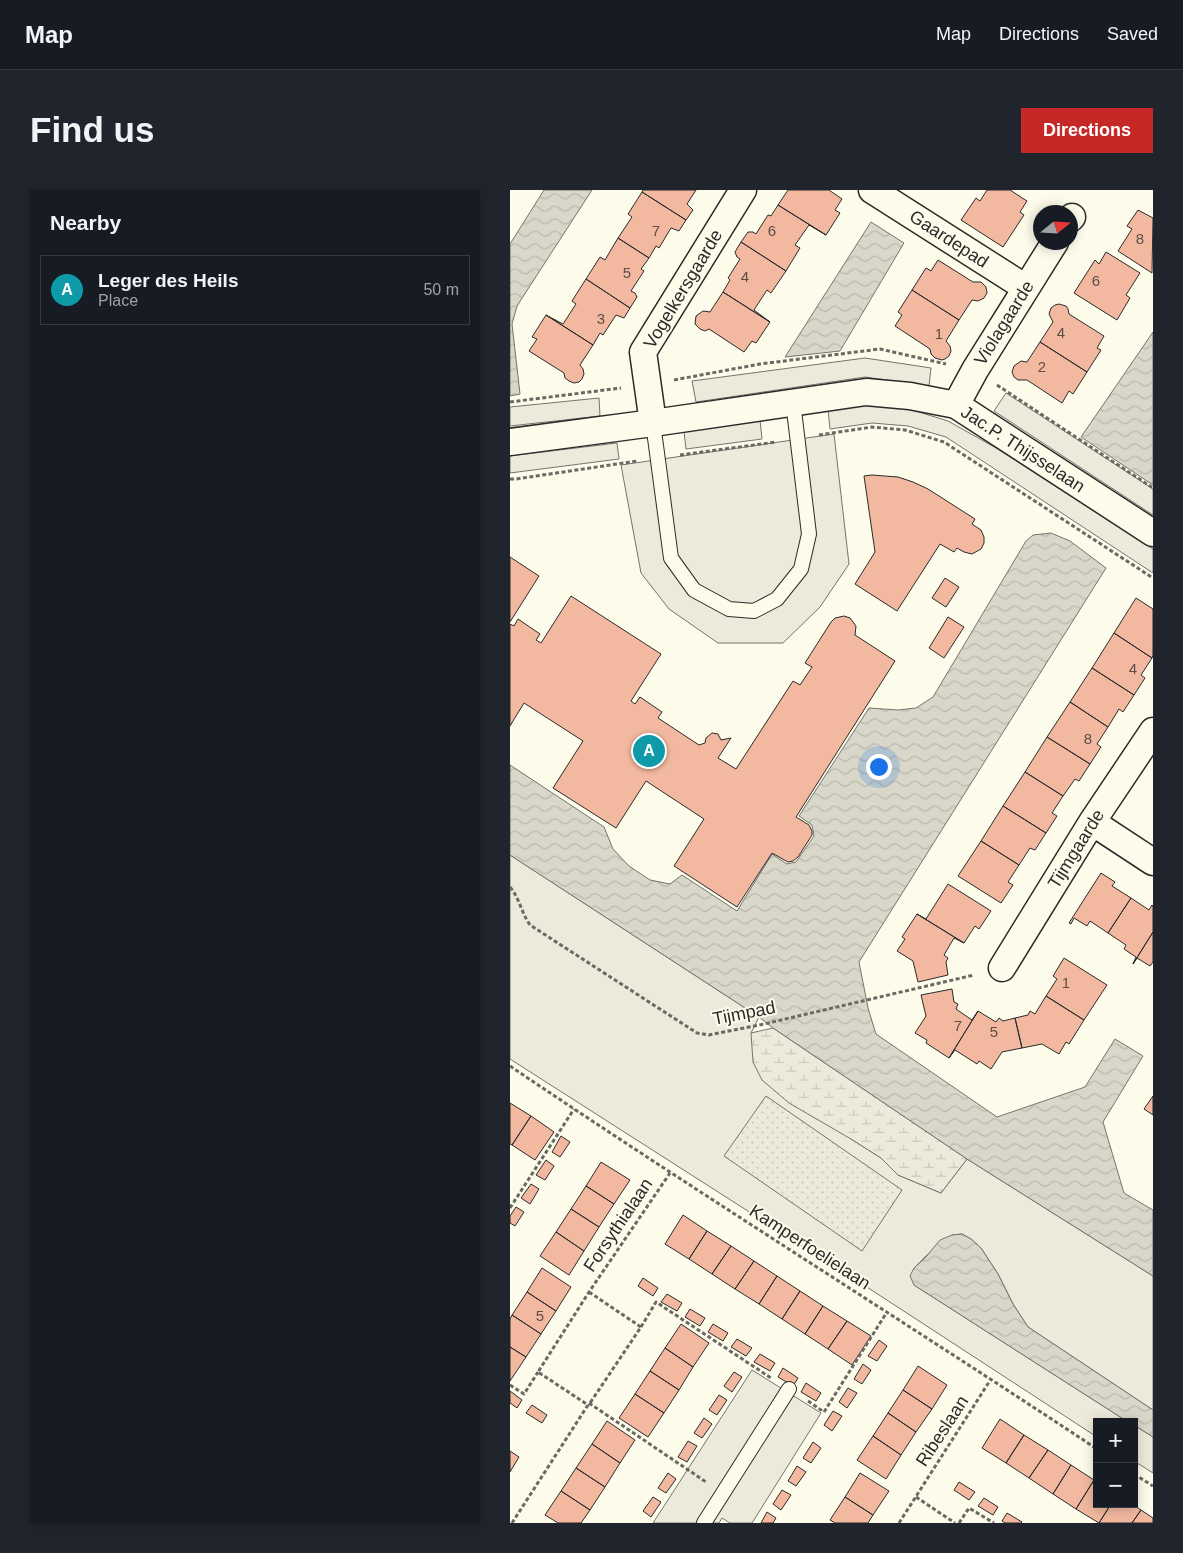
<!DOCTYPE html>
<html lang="en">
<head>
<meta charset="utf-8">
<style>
  body { margin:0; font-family:Arial,sans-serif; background:#20242c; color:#f1f3f6 }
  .controls { position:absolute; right:15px; bottom:15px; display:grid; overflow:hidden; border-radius:0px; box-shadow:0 2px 12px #0003 }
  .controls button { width:45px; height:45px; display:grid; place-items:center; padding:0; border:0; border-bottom:1px solid #363941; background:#171b24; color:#f1f3f6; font:25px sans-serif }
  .compass { position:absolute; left:523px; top:15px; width:45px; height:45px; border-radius:50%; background:#171b24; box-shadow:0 2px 12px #0003; rotate:72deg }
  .you { position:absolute; left:368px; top:576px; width:18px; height:18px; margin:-12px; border:4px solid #fff; border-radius:50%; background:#1a73e8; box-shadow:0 0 0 8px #1a73e833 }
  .badge { display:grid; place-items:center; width:32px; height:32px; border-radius:50%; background:#c62828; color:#fff; font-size:16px; font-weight:700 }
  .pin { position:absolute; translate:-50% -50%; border:2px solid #fff; box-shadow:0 1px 5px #0006 }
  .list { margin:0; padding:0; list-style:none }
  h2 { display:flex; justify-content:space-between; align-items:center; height:65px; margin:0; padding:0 20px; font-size:21px }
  h2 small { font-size:16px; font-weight:400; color:#9ea1a6 }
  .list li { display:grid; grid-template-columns:32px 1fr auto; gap:15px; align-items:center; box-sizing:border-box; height:70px; margin:0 10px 10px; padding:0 10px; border:1px solid #363941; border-radius:0px }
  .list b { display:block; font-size:19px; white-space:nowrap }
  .list p { margin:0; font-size:16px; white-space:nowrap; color:#9ea1a6 }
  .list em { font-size:16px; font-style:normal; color:#9ea1a6 }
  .map { position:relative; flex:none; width:643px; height:1333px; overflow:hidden; border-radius:0px }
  header { display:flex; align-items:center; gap:30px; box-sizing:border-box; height:70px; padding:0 25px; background:#171b24; border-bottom:1px solid #363941 }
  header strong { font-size:24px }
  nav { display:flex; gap:28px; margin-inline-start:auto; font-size:18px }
  .intro { display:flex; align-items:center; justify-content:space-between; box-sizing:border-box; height:120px; padding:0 30px }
  h1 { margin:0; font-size:35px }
  .button { padding:12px 22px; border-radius:0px; background:#c62828; color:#fff; font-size:18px; font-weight:700 }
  main { display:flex; gap:30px; padding:0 30px }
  aside { flex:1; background:#171b24; border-radius:0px; box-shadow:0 2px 12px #0003 }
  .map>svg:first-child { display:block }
</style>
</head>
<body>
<header>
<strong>Map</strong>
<nav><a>Map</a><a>Directions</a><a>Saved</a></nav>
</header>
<div class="intro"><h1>Find us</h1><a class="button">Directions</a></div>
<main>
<aside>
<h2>Nearby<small></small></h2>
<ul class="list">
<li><span class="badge" style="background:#0f9aa8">A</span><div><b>Leger des Heils</b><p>Place</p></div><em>50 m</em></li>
</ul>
</aside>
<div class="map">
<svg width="643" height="1333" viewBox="0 0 643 1333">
  <defs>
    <pattern id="wetland-marsh" width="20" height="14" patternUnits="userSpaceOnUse" patternTransform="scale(1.25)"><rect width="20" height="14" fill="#ecebdb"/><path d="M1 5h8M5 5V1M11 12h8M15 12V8" fill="none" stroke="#cbcabc"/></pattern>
    <pattern id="park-dots" width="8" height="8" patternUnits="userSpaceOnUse" patternTransform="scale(1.25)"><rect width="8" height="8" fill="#ecebdb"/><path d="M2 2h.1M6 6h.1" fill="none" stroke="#cbcabc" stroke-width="1.8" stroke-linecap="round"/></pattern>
    <pattern id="water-waves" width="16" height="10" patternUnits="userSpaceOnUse" patternTransform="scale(1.25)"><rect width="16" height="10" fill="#d8d7c9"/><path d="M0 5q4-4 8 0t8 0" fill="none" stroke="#bab9ad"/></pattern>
  </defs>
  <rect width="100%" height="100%" fill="#fdfbea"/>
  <!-- grass -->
  <path fill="#ecebdb" stroke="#74746e" d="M355 168 421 178 419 196 355 187 186 212 182 191Z
    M496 203 643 299V325L484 221Z
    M89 208 90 226 0 236V217Z
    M362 214 399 219 438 231 486 258 643 359V383L436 247 398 236 362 233 320 239 318 219Z
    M250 230 252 249 176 259 174 241Z
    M107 253 109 269 0 283V266Z
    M0 665 249 827 241 843 341 949 371 968 388 985 431 1003 457 969 643 1086V1220L518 1137 503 1114 488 1084 471 1058 461 1049 452 1044 442 1045 422 1060 404 1078V1095L618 1232H587V1247L363 1101 0 869Z
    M624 1235 643 1247V1283L624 1271Z"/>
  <!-- wetland -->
  <path fill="url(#wetland-marsh)" stroke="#74746e" d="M263 838 457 969 431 1003 388 985 371 968 341 949 279 913 252 890 243 872 241 843Z"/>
  <!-- park -->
  <path fill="url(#park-dots)" stroke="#74746e" d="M256 906 392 1000 352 1061 214 966Z"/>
  <!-- parking -->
  <path fill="#eceadb" stroke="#74746e" d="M324 244 339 374 310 417 273 453H208L159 419 131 383 111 275Z
    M242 1180 311 1223 242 1333H220L212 1328 209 1333H143Z"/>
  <!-- water -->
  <path fill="url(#water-waves)" stroke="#74746e" d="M34 0H82L7 116 2 134 10 204 0 206V54Z
    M361 32 394 53 330 161 275 167Z
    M643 142V295L571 247Z
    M541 343 560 351 596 378 349 772 358 818 366 844 487 927 575 897 605 849 633 866 593 932 614 1003 643 1020V1086L457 969 263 838 249 827 0 665V575L94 637 103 659 119 676 140 690 160 694 172 685 227 721 262 664 277 674 286 672 304 646 302 635 289 626 359 518 388 520 406 518 423 507 516 351 523 345Z
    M452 1044 461 1049 471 1058 488 1084 503 1114 518 1137 643 1220V1247L624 1235V1232H618L404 1095 400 1086 404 1078 415 1068 430 1050 442 1045Z"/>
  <!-- building -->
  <path fill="#f2b8a0" stroke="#2b2b2b" d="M133 0H186L177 14 183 20 176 30 132 2Z
    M278 0H319L332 9 325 20 330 23 316 45 268 15Z
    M477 0H500L517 11 510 22 514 25 493 57 451 30 466 8 470 11Z
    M132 2 176 30 169 41 161 38 149 58 146 56 139 68 108 48 122 27 118 24Z
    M268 15 316 45 299 35 285 55 290 58 276 81 231 52 238 42H243L246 44 258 25 261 26Z
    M628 20 643 28 642 83 608 61 622 39 617 36Z
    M108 48 139 68 131 79 134 81 121 101 125 103 127 107 120 118 76 89 90 67 95 70Z
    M231 52 276 81 261 103 257 100 244 120 260 132 213 102 220 90 218 88 230 69 227 67 225 62Z
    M596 62 630 83 616 105 620 108 607 130 564 103 585 70 589 74Z
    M428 70 463 92H471L476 97 477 103 474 108 468 111 462 110 449 130 402 100 416 78 421 81Z
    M76 89 120 118 114 128 106 125 93 145 90 143 83 155 36 125 53 134 66 114 62 111Z
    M402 100 449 130 436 151 440 156 441 161 439 166 435 169 432 170 425 168 421 164 420 159 385 136 392 125 388 122Z
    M213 102 260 132 246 153 242 151 234 162 199 139 195 141 190 139 185 134 186 126 193 121 200 122Z
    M549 114 556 116 558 119 559 124 594 146 587 158 591 160 577 182 530 152 543 132 539 124 541 118 545 115Z
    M36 125 83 155 70 175 73 179 74 184 72 189 69 192 64 193 59 191 55 188 54 183 19 161 27 149 22 147Z
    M530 152 577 182 563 204 559 201 552 213 517 190H508L504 187 502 182 504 176 511 171 517 172Z
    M362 285 388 287 403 292 418 299 465 329 462 334 471 340 474 347V353L471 359 462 364 454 362 447 358 444 362 430 354 387 421 345 394 365 362 354 286Z
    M0 367 29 386 0 432Z
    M435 388 449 397 436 417 422 408Z
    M61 406 151 464 121 511 125 514 130 507 152 522 148 528 189 555 195 553 196 548 202 543 208 544 211 550 221 548 208 568 226 579 283 491 290 495 302 477 295 473 321 432 325 428 334 426 340 428 346 436 345 445 385 471 286 627 299 635 302 641V645L288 667 283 671 278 672 262 663 227 717 164 676 194 629 136 591 106 638 43 598 73 551 14 513 0 536V434L4 436 8 429 30 444 26 450 31 453Z
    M626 408 643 419V465L642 468 604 443Z
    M438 427 454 437 434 468 419 458Z
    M604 443 642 468 631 485 635 488 624 505 582 478Z
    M582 478 624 505 613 522 609 519 598 537 560 512Z
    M560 512 598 537 587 554 591 557 580 574 537 547Z
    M537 547 580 574 569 591 565 589 553 606 515 582Z
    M515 582 553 606 542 623 547 626 536 643 493 616Z
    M493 616 536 643 525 660 520 658 509 675 471 651Z
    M471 651 509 675 498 692 503 695 491 713 448 686Z
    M591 683 605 692 602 696 621 708 598 743 580 731 577 736 564 728 561 734 559 733Z
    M438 694 481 721 469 739 465 736 454 753 407 724 416 729Z
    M621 708 639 720 642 715 643 716V742L623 774 626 767 614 759 616 755 598 743Z
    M407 724 454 753 444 748 434 765 438 768 436 772 438 785 408 792 403 771 387 761 395 749 392 747Z
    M643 742V772L640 776 627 768 623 774Z
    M554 768 597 795 574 830 536 806 547 789 543 786Z
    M442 799 444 812 448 814 446 819 462 830 468 821 439 868 416 853 417 850 405 843 416 826 411 805Z
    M536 806 574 830 559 854 556 852 549 864 532 854 512 858 505 828 518 825 520 821 525 824Z
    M468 821 486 832 489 828 493 831 505 828 512 858 492 862 481 879 469 871 467 874 445 860 439 868Z
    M643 906V925L634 919Z
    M0 913 21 926 2 955 0 954Z
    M21 926 44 942 25 970 2 955Z
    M51 946 60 952 50 967 42 962Z
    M36 970 44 976 35 990 26 985Z
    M91 972 120 990 104 1014 76 996Z
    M21 994 29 999 20 1014 11 1008Z
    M76 996 104 1014 89 1037 61 1019Z
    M6 1017 14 1022 5 1036 0 1033V1026Z
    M61 1019 89 1037 74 1061 46 1042Z
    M173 1025 197 1041 179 1069 155 1054Z
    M197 1041 221 1056 202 1084 179 1069Z
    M46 1042 74 1061 59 1085 30 1066Z
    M221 1056 244 1071 225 1099 202 1084Z
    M244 1071 267 1086 249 1114 225 1099Z
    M32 1078 61 1097 46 1121 17 1102Z
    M267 1086 290 1101 272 1129 249 1114Z
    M133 1088 148 1098 143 1106 128 1096Z
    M290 1101 313 1116 295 1144 272 1129Z
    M17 1102 46 1121 31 1144 2 1125Z
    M157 1104 172 1113 167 1121 151 1112Z
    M313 1116 337 1131 318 1159 295 1144Z
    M180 1119 195 1128 190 1136 175 1127Z
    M2 1125 31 1144 16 1167 0 1157V1129Z
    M337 1131 361 1146 342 1175 318 1159Z
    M171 1134 199 1153 183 1177 155 1158Z
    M203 1134 218 1143 213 1151 198 1142Z
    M227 1149 242 1158 236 1166 221 1157Z
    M369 1150 377 1156 367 1171 358 1166Z
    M0 1157 16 1167 0 1191Z
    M155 1158 183 1177 169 1200 140 1181Z
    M250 1164 265 1173 260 1181 244 1172Z
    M353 1174 361 1180 352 1194 344 1189Z
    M408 1176 437 1195 422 1219 393 1200Z
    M273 1178 288 1188 283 1196 268 1187Z
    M140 1181 169 1200 154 1223 125 1204Z
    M224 1182 232 1187 222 1202 214 1196Z
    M296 1193 311 1203 306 1211 291 1202Z
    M338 1198 347 1203 337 1218 329 1212Z
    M393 1200 422 1219 406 1242 378 1223Z
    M0 1201 12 1210 7 1218 0 1213Z
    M125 1204 154 1223 138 1247 109 1228Z
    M209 1205 217 1210 207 1225 199 1220Z
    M22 1215 37 1225 32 1233 16 1223Z
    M323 1221 332 1226 322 1241 314 1235Z
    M378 1223 406 1242 391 1265 363 1246Z
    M194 1228 202 1234 192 1248 184 1243Z
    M490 1229 514 1245 496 1273 472 1258Z
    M97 1231 125 1250 110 1273 82 1254Z
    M514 1245 538 1260 519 1288 496 1273Z
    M363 1246 391 1265 376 1289 347 1270Z
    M178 1251 187 1256 177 1272 168 1267Z
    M303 1252 311 1258 301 1273 293 1268Z
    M82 1254 110 1273 95 1297 66 1278Z
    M538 1260 561 1275 543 1304 519 1288Z
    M0 1261 9 1267 0 1282Z
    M561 1275 584 1290 566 1319 543 1304Z
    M287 1276 296 1282 286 1296 278 1291Z
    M66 1278 95 1297 80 1320 51 1301Z
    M158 1283 166 1289 156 1303 148 1298Z
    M350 1283 379 1301 363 1325 335 1307Z
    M584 1290 587 1291V1314H601L589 1333 566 1319Z
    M449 1292 465 1302 459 1310 444 1300Z
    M272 1300 281 1305 271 1320 263 1314Z
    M51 1301 80 1320 71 1333H48L35 1325Z
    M143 1307 151 1312 141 1327 133 1321Z
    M335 1307 363 1325 358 1333H325L320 1330Z
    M474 1308 488 1317 483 1325 468 1316Z
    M601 1314H622L631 1320 622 1333H589Z
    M631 1320 643 1328V1333H622Z
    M257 1322 266 1328 263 1333H251Z
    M497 1323 512 1332 511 1333H495L492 1331Z"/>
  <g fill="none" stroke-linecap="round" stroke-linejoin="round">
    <defs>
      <path id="lane" d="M143 233 161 368 184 400 219 419 244 421 267 409 291 379 299 344 283 212
        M194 1333 279 1199"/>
      <path id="street" d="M362 0 516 98
        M560 29 562 27
        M446 215 465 180 545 52
        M143 233 133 162 233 0
        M0 252 143 233 356 202 400 206 446 215 643 343
        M582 632 643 672
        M492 778 582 632 643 541"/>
    </defs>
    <!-- lane casing -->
    <use href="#lane" stroke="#2b2b2b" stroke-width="16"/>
    <!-- street casing -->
    <use href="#street" stroke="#2b2b2b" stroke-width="29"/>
    <!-- path -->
    <path stroke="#6a6964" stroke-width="3" stroke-dasharray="4 2.5" stroke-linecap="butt" d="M164 190 250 174 370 159 436 174
      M487 195 643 298
      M0 212 111 198
      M309 245 362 237 395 240 434 252 643 388
      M170 265 266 252
      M0 289H6L127 271
      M0 697C10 709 11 722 20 735L187 843 199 845 254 834 464 785
      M0 876C194 1007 392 1130 587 1259
      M0 1018 64 919
      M79 1102 131 1137 80 1213
      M131 1137 146 1112 261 1188
      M0 1195 14 1204 28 1182
      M298 1211 314 1222 377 1122
      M79 1213 196 1292
      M624 1284 643 1296
      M406 1307 445 1333
      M2 1333 78 1215 28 1182 79 1102 160 983
      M389 1333 481 1189
      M449 1333 459 1318 484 1333"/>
    <!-- lane -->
    <use href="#lane" stroke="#fdfbea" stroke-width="14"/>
    <!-- street -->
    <use href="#street" stroke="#fdfbea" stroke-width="26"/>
  </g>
  <g text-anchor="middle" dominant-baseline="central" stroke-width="4" stroke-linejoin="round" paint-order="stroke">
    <!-- number labels -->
    <g font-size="15" fill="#5d4e48">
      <text x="146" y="40">7</text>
      <text x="262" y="40">6</text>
      <text x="630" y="48">8</text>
      <text x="117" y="82">5</text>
      <text x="235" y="86">4</text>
      <text x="586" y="90">6</text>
      <text x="91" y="128">3</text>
      <text x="551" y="142">4</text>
      <text x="429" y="143">1</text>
      <text x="532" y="176">2</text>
      <text x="623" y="478">4</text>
      <text x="578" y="548">8</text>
      <text x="556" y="792">1</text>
      <text x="448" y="835">7</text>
      <text x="484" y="841">5</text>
      <text x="30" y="1125">5</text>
    </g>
    <!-- street labels -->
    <g font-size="18" fill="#2b2b2b" stroke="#fdfbea">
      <text transform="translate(439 49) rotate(33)">Gaardepad</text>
      <text transform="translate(173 99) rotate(-59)">Vogelkersgaarde</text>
      <text transform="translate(494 133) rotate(-58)">Violagaarde</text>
      <text transform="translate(513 259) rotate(33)">Jac.P. Thijsselaan</text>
      <text transform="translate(566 659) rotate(-58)">Tijmgaarde</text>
      <text transform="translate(234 823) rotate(-11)">Tijmpad</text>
      <text transform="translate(108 1035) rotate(-56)">Forsythialaan</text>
      <text transform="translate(300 1057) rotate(33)">Kamperfoelielaan</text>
      <text transform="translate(432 1241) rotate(-57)">Ribeslaan</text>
    </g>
  </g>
</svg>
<div class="controls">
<button>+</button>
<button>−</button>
</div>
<svg class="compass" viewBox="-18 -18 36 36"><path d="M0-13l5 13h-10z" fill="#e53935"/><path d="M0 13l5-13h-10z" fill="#9ea1a6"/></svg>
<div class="you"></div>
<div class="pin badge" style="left:139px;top:561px;background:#0f9aa8">A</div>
</div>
</main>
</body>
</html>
